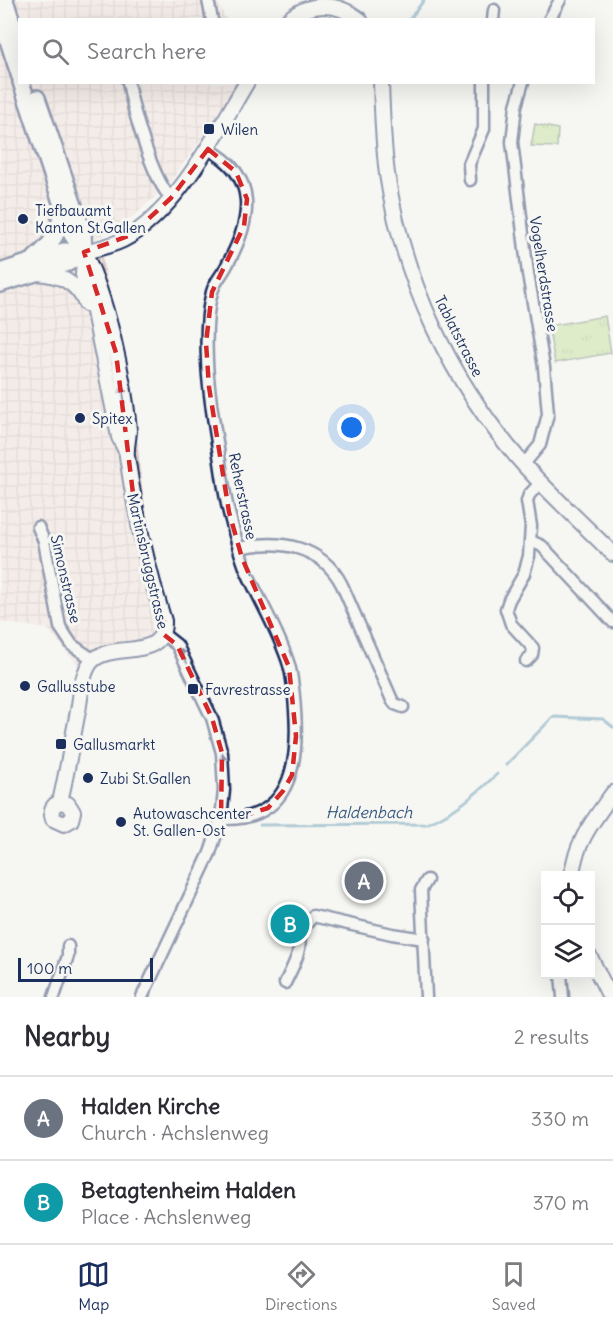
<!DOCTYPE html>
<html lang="en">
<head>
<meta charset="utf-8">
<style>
  body { margin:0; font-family:Delius,sans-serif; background:#f7f7f7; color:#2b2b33 }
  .controls { position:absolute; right:18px; bottom:18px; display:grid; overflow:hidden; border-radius:0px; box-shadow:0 6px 24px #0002 }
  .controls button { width:54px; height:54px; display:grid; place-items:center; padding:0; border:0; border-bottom:2px solid #e1e1e2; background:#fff; color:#2b2b33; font:30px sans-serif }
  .scale { position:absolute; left:18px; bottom:15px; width:135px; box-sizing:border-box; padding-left:6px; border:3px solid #1b2f5e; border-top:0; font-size:16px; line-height:21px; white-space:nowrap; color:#1b2f5e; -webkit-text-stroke:4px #f6f6f2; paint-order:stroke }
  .you { position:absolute; left:352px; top:428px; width:21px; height:21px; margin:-15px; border:4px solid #fff; border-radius:50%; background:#1a73e8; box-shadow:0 0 0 9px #1a73e833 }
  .badge { display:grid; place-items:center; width:39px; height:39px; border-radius:50%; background:#1b2f5e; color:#fff; font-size:20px; font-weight:700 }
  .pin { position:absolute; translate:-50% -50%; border:3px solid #fff; box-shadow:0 2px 6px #0006 }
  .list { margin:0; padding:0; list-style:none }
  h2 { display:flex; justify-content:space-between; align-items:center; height:78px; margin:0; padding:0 24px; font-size:26px }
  h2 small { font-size:20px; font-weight:400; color:#7c7c81 }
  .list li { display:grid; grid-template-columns:39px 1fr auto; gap:18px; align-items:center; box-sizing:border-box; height:84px; padding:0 24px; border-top:2px solid #e1e1e2 }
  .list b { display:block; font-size:22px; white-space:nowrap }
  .list p { margin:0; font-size:20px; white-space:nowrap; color:#7c7c81 }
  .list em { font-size:20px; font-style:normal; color:#7c7c81 }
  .icon { flex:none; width:33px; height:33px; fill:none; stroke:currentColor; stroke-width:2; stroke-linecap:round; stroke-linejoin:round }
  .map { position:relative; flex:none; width:613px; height:997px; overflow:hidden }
  .search { position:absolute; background:#fff; box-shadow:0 6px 24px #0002; left:18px; right:18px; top:18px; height:66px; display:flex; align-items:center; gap:15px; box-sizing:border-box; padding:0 21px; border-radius:0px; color:#7c7c81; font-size:22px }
  .sheet { height:246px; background:#fff }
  nav { display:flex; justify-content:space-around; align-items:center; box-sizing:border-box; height:84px; border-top:2px solid #e1e1e2; background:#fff; font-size:16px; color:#7c7c81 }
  nav a { display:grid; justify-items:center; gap:3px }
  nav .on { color:#1b2f5e }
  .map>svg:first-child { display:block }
</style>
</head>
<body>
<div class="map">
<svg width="613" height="997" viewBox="0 0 613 997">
  <defs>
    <pattern id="industrial-grid" width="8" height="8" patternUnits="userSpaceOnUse" patternTransform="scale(1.5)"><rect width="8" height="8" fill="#f2e0db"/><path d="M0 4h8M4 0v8" fill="none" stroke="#cfc0be"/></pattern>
    <pattern id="grass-tufts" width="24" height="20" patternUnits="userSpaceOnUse" patternTransform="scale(1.5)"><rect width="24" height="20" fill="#c2df97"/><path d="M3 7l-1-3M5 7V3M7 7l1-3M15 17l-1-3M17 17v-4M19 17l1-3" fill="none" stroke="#a6c085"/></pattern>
  </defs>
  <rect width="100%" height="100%" fill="#f6f6f2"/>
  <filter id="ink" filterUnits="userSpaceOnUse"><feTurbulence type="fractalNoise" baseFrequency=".0167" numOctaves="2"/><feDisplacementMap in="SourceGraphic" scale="12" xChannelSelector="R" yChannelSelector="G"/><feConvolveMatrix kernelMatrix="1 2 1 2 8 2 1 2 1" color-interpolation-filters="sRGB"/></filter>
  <g filter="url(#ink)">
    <!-- industrial -->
    <path fill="url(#industrial-grid)" d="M0 0H216L226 19 20 20V82L236 83 211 126 168 185 134 216 96 239 100 248 132 395 149 548 173 622 154 652 78 665 48 629 0 622Z"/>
    <!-- grass -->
    <path fill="url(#grass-tufts)" stroke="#6e877a" stroke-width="1.5" d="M535 124 558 129 557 147 531 146Z
      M605 316 611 353 555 363 548 326Z"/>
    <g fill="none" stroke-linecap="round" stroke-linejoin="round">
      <!-- stream -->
      <path stroke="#5f96b1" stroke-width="3" d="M409 20 424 0
        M506 765 553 717 603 719 613 727
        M260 825 427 824C456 811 474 796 497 774"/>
      <defs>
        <path id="minor" d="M208 0 212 20
          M493 20 494 10
          M549 20 560 0
          M128 82C133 110 152 179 171 198
          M523 82 516 106 512 142 528 274 544 367 548 414 540 445 524 464
          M208 149C259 176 252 220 227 265 222 275 215 281 212 292 206 314 206 338 207 360 208 392 214 423 219 455 222 474 224 494 229 513 234 532 239 552 246 570 260 602 279 632 289 665 293 679 294 695 295 710 299 765 290 822 221 819
          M470 180 469 164 484 129V82
          M38 527 44 541 60 627 72 645 94 660
          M531 541 542 546 613 622
          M239 548C278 539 322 545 342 585L392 700 395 704 403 707
          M526 661 532 655 533 648 511 624 506 609 509 600 524 574 529 556 531 526 527 501 529 495 541 482
          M561 974 563 997
          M285 983C292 968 303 950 299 933L313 916 392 934 424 939
          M54 997 68 956V946
          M142 997 210 853 221 819 224 790 222 753 212 718 177 645 163 634
          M426 997 421 890 427 880"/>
        <path id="tertiary" d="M288 20C311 1 338 2 360 20
          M381 82C382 113 383 143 387 174 403 281 451 382 523 464 551 495 583 524 613 554
          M84 252C97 249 111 246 123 240 176 213 217 132 247 82
          M84 255 83 275 93 307 119 437 126 451
          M38 273C60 275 77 282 86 304
          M60 802 68 804 73 812 71 820 64 824 53 819C50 811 52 805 60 802 67 772 72 741 78 711 81 696 81 675 91 662 110 640 165 663 164 621 147 567 135 512 127 456 126 447 129 438 129 429 124 377 107 298 84 252
          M572 876C574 844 595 818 613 793
          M590 957 610 997"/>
        <path id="secondary" d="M5 0 20 47
          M0 16 20 77
          M21 82 72 235 84 252
          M37 98 83 232 84 252
          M35 258C50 246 63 231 60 211
          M0 272 64 251 84 252
          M0 284 68 263 84 252"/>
      </defs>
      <!-- minor casing -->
      <use href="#minor" stroke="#1b2f5e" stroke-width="15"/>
      <!-- tertiary casing -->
      <use href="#tertiary" stroke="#1b2f5e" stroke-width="18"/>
      <!-- secondary casing -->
      <use href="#secondary" stroke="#1b2f5e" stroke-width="20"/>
      <!-- minor -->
      <use href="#minor" stroke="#f6f6f2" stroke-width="10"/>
      <!-- tertiary -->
      <use href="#tertiary" stroke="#f6f6f2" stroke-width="14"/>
      <!-- secondary -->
      <use href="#secondary" stroke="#f6f6f2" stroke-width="15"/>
    </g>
    <!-- one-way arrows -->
    <defs><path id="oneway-solid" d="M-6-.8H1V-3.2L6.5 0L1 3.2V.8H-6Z" transform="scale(1.5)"/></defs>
    <g fill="#8892a8">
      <use href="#oneway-solid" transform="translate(123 394) rotate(-99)"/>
      <use href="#oneway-solid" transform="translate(183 656) rotate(-117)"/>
      <use href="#oneway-solid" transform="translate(223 761) rotate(-95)"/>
    </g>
  </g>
  <!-- marked area -->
  <path d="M0 0H613V997H0ZM208 149 236 172 247 199 244 226 212 292 206 343 209 387 229 512 242 558 289 667 296 736 292 775 283 791 268 808 236 818 221 819 222 753 212 718 177 645 163 634 164 621 135 510 116 353 84 252 131 235 171 198Z" fill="#f6f6f2" fill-opacity=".55" fill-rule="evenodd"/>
  <path fill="none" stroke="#d62828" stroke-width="4.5" stroke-dasharray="12 8" stroke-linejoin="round" d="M208 149 236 172 247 199 244 226 212 292 206 343 209 387 229 512 242 558 289 667 296 736 292 775 283 791 268 808 236 818 221 819 222 753 212 718 177 645 163 634 164 621 135 510 116 353 84 252 131 235 171 198Z"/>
  <!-- markers -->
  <g fill="#1b2f5e" stroke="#f6f6f2" stroke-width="2">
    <rect x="203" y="123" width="12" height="12" rx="3"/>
    <circle cx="23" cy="219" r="6"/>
    <circle cx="80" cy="418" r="6"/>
    <circle cx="25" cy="686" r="6"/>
    <rect x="187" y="683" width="12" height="12" rx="3"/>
    <rect x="55" y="738" width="12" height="12" rx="3"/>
    <circle cx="88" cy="778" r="6"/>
    <circle cx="121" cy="822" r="6"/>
  </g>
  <g text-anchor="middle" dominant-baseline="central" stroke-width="6" stroke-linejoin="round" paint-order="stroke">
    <!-- poi labels -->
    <g font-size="15" fill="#1b2f5e" stroke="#f6f6f2" text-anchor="start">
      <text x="221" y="129">Wilen</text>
      <text x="35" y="210">Tiefbauamt<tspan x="35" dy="17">Kanton St.Gallen</tspan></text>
      <text x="92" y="418">Spitex</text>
      <text x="37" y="686">Gallusstube</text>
      <text x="205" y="689">Favrestrasse</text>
      <text x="73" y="744">Gallusmarkt</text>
      <text x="100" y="778">Zubi St.Gallen</text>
      <text x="133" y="813">Autowaschcenter<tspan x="133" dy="17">St. Gallen-Ost</tspan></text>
    </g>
    <!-- street labels -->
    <g font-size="15" fill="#1b2f5e" stroke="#f6f6f2">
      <text transform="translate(544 274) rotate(81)">Vogelherdstrasse</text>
      <text transform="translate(459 336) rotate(63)">Tablatstrasse</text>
      <text transform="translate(243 496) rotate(78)">Reherstrasse</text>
      <text transform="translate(148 561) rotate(77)">Martinsbruggstrasse</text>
      <text transform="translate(66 579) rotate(77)">Simonstrasse</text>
    </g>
    <!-- water labels -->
    <g font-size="16" font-style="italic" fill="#375a81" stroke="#f6f6f2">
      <text x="369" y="812">Haldenbach</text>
    </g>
  </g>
</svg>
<div class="controls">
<button><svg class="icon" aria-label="locate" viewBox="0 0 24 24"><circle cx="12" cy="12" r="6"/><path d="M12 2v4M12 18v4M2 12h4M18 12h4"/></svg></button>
<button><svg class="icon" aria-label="layers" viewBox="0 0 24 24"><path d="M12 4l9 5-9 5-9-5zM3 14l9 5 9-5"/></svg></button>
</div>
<div class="scale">100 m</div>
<div class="you"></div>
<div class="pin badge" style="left:364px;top:881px;background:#6b7280">A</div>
<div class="pin badge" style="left:290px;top:924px;background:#0f9aa8">B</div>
<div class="search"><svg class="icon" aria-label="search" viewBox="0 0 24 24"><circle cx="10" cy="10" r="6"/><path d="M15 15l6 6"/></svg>Search here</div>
</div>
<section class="sheet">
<h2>Nearby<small>2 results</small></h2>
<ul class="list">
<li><span class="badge" style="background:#6b7280">A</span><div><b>Halden Kirche</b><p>Church · Achslenweg</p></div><em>330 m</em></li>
<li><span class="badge" style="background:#0f9aa8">B</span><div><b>Betagtenheim Halden</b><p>Place · Achslenweg</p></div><em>370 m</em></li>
</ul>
</section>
<nav>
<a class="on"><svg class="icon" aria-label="map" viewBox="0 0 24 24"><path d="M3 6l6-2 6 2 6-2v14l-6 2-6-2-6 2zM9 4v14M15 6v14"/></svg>Map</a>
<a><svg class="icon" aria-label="directions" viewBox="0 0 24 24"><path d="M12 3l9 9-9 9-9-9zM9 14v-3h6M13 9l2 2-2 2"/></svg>Directions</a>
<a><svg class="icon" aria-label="saved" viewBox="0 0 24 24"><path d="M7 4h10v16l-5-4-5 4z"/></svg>Saved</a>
</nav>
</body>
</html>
